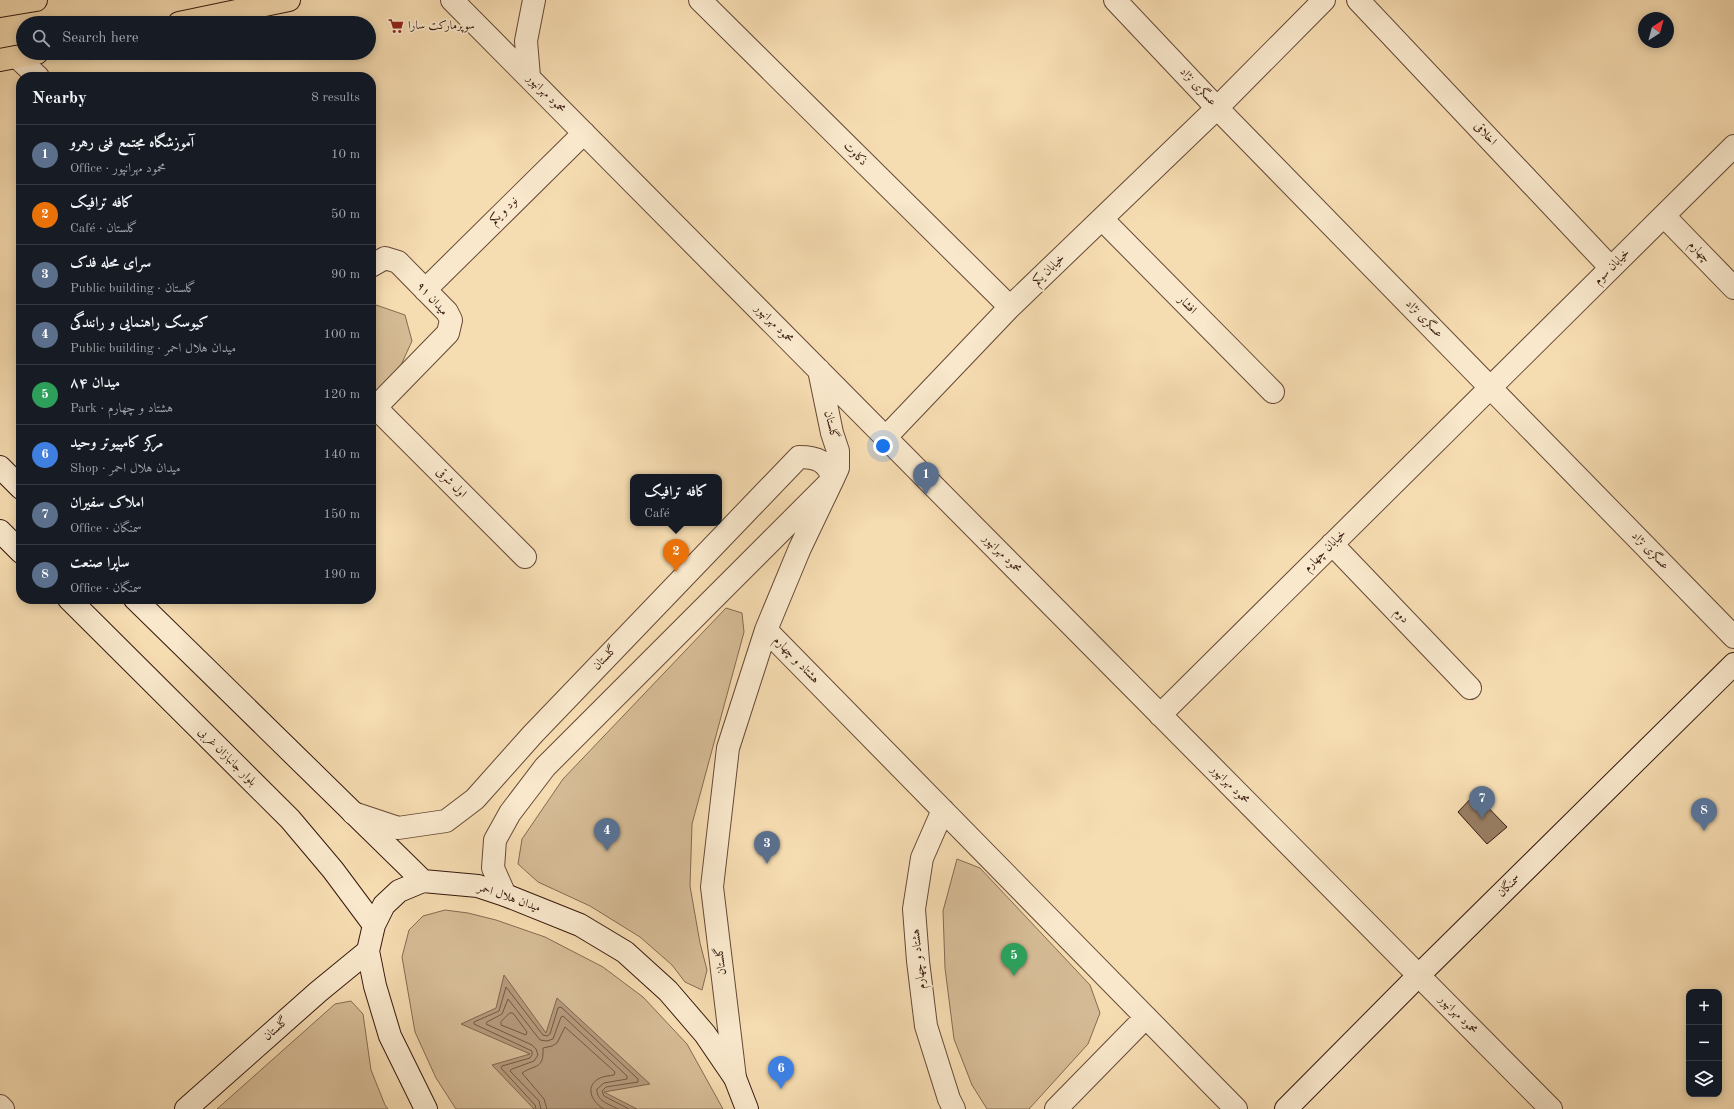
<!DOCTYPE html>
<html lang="en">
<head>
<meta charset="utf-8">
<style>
  body { margin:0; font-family:"Old Standard TT",Amiri,serif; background:#20242c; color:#f1f3f6 }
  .controls { position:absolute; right:12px; bottom:12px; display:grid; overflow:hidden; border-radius:8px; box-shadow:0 2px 10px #0003 }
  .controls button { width:36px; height:36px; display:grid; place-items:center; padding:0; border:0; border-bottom:1px solid #363941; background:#171b24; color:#f1f3f6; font:20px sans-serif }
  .compass { position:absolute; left:1638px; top:12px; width:36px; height:36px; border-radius:50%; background:#171b24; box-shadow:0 2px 10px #0003; rotate:36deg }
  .you { position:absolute; left:883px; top:446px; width:14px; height:14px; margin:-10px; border:3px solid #fff; border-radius:50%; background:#1a73e8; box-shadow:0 0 0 6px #1a73e833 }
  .badge { display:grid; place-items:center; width:26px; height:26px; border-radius:50%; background:#c59692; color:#fff; font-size:13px; font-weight:700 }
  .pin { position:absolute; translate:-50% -33px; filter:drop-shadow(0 1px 2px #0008) }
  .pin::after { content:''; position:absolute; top:21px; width:14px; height:12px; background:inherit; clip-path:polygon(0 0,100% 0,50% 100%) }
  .popup { position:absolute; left:630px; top:474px; width:92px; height:52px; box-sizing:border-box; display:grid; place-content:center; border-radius:8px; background:#171b24; filter:drop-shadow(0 1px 3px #0005); font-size:13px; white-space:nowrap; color:#9ea1a6 }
  .popup b { font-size:15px; color:#f1f3f6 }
  .popup::after { content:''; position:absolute; left:50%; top:100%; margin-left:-8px; border:8px solid transparent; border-top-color:#171b24 }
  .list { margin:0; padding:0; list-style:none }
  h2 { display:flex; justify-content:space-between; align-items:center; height:52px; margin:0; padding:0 16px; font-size:17px }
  h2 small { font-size:13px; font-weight:400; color:#9ea1a6 }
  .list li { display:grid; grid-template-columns:26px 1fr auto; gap:12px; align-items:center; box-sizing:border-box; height:60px; padding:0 16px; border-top:1px solid #363941 }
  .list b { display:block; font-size:15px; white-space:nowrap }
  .list p { margin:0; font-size:13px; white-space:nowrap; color:#9ea1a6 }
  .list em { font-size:13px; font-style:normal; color:#9ea1a6 }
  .icon { flex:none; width:22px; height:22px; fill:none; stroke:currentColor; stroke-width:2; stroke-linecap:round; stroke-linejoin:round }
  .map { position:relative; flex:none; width:1734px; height:1109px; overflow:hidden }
  .search { position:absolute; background:#171b24; box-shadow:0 2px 10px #0003; left:16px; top:16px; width:360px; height:44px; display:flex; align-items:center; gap:10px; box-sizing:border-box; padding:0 14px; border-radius:22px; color:#9ea1a6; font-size:15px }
  .panel { position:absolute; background:#171b24; box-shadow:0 2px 10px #0003; left:16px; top:72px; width:360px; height:532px; border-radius:16px }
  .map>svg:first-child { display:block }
</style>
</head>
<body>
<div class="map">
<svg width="1734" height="1109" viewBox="0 0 1734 1109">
  <rect width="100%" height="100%" fill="#f6dcb1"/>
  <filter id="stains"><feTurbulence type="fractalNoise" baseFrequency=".005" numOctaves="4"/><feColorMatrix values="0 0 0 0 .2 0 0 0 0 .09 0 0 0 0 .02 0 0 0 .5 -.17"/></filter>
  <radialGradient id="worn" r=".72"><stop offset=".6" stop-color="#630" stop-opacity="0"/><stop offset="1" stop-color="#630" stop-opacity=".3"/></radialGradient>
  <!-- green -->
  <path fill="#d5bb95" stroke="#856a52" d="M376 305 405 315 412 341 401 365 371 399V306Z
    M726 608 742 613 744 632 692 824 690 886 700 943 707 970 702 990 685 982 672 965 640 937 590 906 538 882 518 864 522 839 563 779Z
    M957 859 980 868 1090 985 1100 1013 1088 1044 1029 1109H987L972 1085 954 1039 945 968 943 911Z
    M445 910 468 913 496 920 545 937 603 967 643 997 687 1044 723 1109H456L436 1078 415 1032 402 957 409 930 423 916Z
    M351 1001 363 1014 371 1070 385 1105 388 1109H217L335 1004Z"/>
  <!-- water -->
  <path fill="#b4997a" stroke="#81654f" d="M504 975 546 1033 557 998 650 1084 604 1092 637 1109H534L492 1065 530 1054 461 1024 496 1008Z"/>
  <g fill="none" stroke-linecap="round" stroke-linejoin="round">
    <!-- shore -->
    <path stroke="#745844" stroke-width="1" d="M510 1013H513L527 1032 526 1035 501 1025V1022Z
      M536 1109 535 1105 501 1068 502 1066 530 1058 532 1055V1051L474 1024V1022L499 1011 506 987 543 1035 547 1036 550 1034 558 1008 561 1007 638 1079V1082L606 1087 602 1091 604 1096 629 1109
      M541 1109 539 1101 510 1071 512 1069 534 1061 538 1055 536 1049 532 1045 486 1024 487 1022 502 1014 508 999 540 1040 547 1041 553 1039 561 1017 563 1016 627 1076V1079L604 1083 597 1089C596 1101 609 1104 618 1109
      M547 1109 544 1099 522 1073C535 1064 544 1070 543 1048L552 1046 557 1043 565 1027 615 1072 614 1075C609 1076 603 1076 598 1079 584 1088 593 1103 604 1109"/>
  </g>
  <!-- building -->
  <path fill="#997e63" stroke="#35180e" d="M1475 794 1507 827 1487 844 1458 812Z"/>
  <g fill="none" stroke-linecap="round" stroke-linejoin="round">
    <defs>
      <path id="street" d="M452 0 1551 1109
        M700 0 1010 307
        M1115 0 1217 108 1734 637
        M1358 0 1611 268
        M17 57 38 77
        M529 77 526 41 534 0
        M1664 216 1734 288
        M1102 219 1273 392
        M371 266 385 258 398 262 447 312 451 320 448 333 371 412
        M425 290 584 133
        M376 408 525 557
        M886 437 1010 307 1217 108 1324 0
        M1332 544 1470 688
        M766 630 1236 1109
        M1160 715 1734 146
        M943 810 922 858 914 909 918 961 926 1026 949 1099 954 1109
        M353 813 398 828 446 821 475 799 533 734 799 457C817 457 827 461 833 479L800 548 766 630 728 748 712 887 735 1078
        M505 895 493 868 495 840 510 813 545 767 833 479 838 468V451L832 433 819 370
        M0 1106 3 1109
        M1056 1109 1146 1017"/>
      <path id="secondary" d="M0 467 21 488
        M0 531 21 552
        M69 599 290 819 333 870 374 925
        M135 599 423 881
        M186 1109 318 992 368 951
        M426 1109 390 1036 375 986 368 951 374 925 384 905 399 891 423 881 478 886 505 895 580 925 625 952 668 991 705 1034 735 1078 747 1109
        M1286 1109 1419 975 1734 664"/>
      <path id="primary" d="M0 6 36 0
        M179 23 289 0
        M0 60 37 53"/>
    </defs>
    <!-- street casing -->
    <use href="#street" stroke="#654937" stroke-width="24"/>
    <!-- secondary casing -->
    <use href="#secondary" stroke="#35180e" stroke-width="24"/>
    <!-- primary casing -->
    <use href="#primary" stroke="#35180e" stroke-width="24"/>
    <!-- street -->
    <use href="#street" stroke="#f9e8cc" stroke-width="22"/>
    <!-- secondary -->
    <use href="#secondary" stroke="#f9e8cc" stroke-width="22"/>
    <!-- primary -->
    <use href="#primary" stroke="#f6dcb1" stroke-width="22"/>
  </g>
  <!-- icons -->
  <defs>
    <symbol id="supermarket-bare" viewBox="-9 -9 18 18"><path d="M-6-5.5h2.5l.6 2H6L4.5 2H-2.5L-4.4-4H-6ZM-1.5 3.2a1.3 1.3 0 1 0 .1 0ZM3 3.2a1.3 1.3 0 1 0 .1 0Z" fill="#8f2418" stroke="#f9e8cc" stroke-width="2.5" paint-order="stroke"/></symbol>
  </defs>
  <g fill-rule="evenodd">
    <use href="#supermarket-bare" x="385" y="15" width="22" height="22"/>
  </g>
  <g text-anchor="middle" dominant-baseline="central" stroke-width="3.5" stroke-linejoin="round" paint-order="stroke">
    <!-- poi labels -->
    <g font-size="12" fill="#35180e" stroke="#f9e8cc" text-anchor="start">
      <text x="408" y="26">سوپرمارکت سارا</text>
    </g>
    <!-- street labels -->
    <g font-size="12" fill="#35180e" stroke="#f9e8cc">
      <text transform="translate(1198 87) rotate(47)">عسگری نژاد</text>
      <text transform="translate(546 94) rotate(45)">محمود مهرانپور</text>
      <text transform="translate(1485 134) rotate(47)">اخلاقی</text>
      <text transform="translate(855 154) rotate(45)">ذکاوت</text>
      <text transform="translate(504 211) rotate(-45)">نود و یکم</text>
      <text transform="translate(1699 252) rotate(46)">چهارم</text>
      <text transform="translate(1612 267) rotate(-45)">خیابان سوم</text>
      <text transform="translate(1049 270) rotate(-44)">خیابان یکم</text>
      <text transform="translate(432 299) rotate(48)">میدان ۹۱</text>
      <text transform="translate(1187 305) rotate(46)">افشار</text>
      <text transform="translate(1424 319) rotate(46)">عسگری نژاد</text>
      <text transform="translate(774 324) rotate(45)">محمود مهرانپور</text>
      <text transform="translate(831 425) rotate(76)">گلستان</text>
      <text transform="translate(451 483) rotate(45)">اول شرقی</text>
      <text transform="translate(1325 551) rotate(-45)">خیابان چهارم</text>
      <text transform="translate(1650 551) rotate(46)">عسگری نژاد</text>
      <text transform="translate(1002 554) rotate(45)">محمود مهرانپور</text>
      <text transform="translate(1401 616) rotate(46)">دوم</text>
      <text transform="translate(605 658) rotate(-46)">گلستان</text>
      <text transform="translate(796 660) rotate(46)">هشتاد و چهارم</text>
      <text transform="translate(227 757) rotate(45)">بلوار جانبازان غربی</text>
      <text transform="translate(1230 785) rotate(45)">محمود مهرانپور</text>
      <text transform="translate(1509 886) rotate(-45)">سمنگان</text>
      <text transform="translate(509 898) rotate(19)">میدان هلال احمر</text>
      <text transform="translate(919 959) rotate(-96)">هشتاد و چهارم</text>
      <text transform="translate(721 961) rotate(-97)">گلستان</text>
      <text transform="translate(1458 1015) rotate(45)">محمود مهرانپور</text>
      <text transform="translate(276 1029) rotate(-42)">گلستان</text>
    </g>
  </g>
  <rect width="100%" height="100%" filter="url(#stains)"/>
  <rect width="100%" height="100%" fill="url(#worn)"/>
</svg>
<div class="controls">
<button>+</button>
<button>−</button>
<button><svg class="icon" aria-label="layers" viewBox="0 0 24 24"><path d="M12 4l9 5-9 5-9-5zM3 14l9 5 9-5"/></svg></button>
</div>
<svg class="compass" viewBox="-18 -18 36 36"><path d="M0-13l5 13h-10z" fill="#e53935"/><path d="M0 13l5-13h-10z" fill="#9ea1a6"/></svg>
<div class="you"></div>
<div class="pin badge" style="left:926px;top:495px;background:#5c6f8a">1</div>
<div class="pin badge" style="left:676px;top:572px;background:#e8710a">2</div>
<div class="popup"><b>کافه ترافیک</b>Café</div>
<div class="pin badge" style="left:767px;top:864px;background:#5c6f8a">3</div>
<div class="pin badge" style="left:607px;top:851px;background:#5c6f8a">4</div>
<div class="pin badge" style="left:1014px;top:976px;background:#2e9e5b">5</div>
<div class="pin badge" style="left:781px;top:1089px;background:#3f7fe0">6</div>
<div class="pin badge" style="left:1482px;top:819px;background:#5c6f8a">7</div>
<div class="pin badge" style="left:1704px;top:831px;background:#5c6f8a">8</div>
<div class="search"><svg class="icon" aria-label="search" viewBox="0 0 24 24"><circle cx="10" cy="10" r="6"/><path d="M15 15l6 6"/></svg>Search here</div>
<section class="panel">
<h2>Nearby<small>8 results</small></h2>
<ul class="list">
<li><span class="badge" style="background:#5c6f8a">1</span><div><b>آموزشگاه مجتمع فنی رهرو</b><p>Office · محمود مهرانپور</p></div><em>10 m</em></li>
<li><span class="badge" style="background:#e8710a">2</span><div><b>کافه ترافیک</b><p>Café · گلستان</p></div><em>50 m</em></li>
<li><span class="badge" style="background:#5c6f8a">3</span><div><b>سرای محله فدک</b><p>Public building · گلستان</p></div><em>90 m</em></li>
<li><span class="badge" style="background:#5c6f8a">4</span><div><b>کیوسک راهنمایی و رانندگی</b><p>Public building · میدان هلال احمر</p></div><em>100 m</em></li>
<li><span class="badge" style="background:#2e9e5b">5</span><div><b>میدان ۸۴</b><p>Park · هشتاد و چهارم</p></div><em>120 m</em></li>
<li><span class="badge" style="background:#3f7fe0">6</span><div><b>مرکز کامپیوتر وحید</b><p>Shop · میدان هلال احمر</p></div><em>140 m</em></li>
<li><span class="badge" style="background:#5c6f8a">7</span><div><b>املاک سفیران</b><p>Office · سمنگان</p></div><em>150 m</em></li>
<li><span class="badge" style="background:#5c6f8a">8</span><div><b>ساپرا صنعت</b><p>Office · سمنگان</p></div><em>190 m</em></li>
</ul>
</section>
</div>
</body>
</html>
